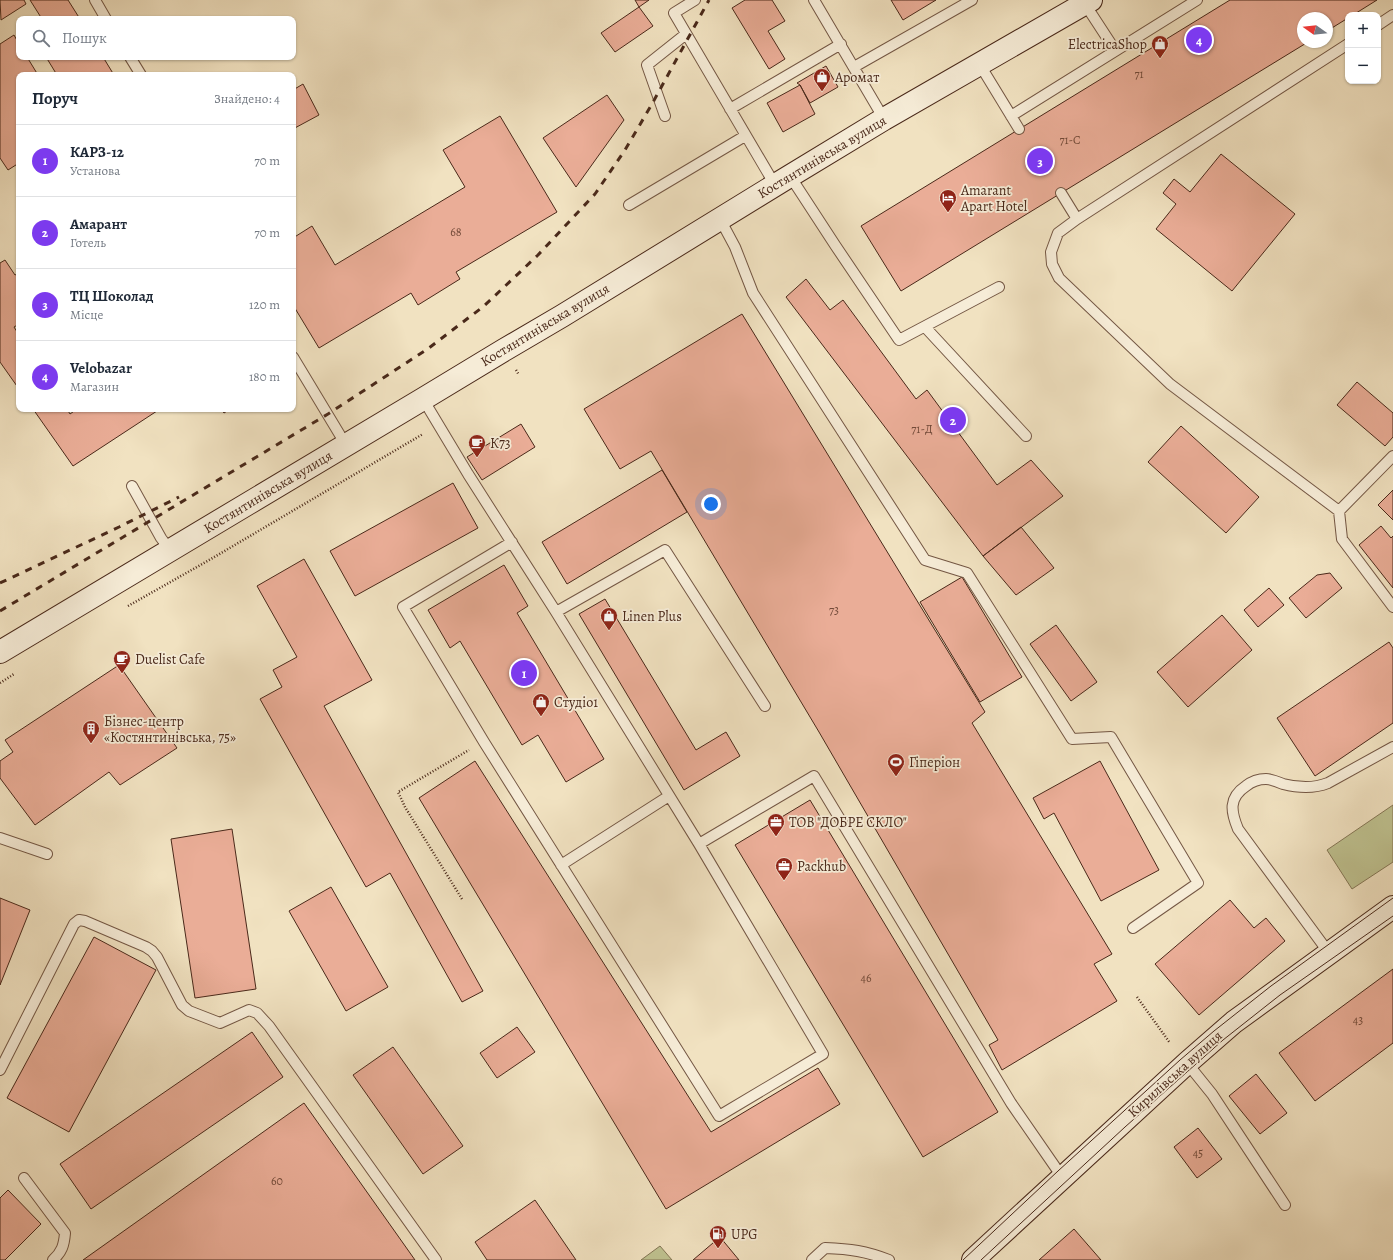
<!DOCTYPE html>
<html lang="uk">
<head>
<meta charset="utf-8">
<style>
  body { margin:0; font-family:Alegreya,serif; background:#f6f6f7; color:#1f2937 }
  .controls { position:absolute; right:12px; top:12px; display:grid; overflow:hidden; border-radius:8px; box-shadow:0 1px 3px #0004 }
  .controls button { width:36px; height:36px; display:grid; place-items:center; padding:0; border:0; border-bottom:1px solid #e0e1e3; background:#fff; color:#1f2937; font:20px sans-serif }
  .compass { position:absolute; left:1297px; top:12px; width:36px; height:36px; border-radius:50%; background:#fff; box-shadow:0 1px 3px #0004; rotate:285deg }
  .you { position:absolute; left:711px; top:504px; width:14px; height:14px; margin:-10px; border:3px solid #fff; border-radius:50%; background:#1a73e8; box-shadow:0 0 0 6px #1a73e833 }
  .badge { display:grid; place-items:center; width:26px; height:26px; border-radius:50%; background:#7c3aed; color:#fff; font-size:13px; font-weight:700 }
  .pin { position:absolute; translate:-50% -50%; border:2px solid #fff; box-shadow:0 1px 4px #0006 }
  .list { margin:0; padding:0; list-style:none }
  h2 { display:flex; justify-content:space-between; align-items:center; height:52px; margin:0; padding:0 16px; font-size:17px }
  h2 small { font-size:13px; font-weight:400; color:#747a83 }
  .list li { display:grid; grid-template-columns:26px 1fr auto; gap:12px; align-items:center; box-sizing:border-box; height:72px; padding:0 16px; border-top:1px solid #e0e1e3 }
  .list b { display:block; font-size:15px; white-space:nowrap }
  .list p { margin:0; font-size:13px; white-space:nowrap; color:#747a83 }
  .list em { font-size:13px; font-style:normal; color:#747a83 }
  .icon { flex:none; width:22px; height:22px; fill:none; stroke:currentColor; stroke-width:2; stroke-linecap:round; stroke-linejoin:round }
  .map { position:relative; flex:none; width:1393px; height:1260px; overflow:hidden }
  .search { position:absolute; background:#fff; box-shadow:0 1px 3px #0004; left:16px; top:16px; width:280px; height:44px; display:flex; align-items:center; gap:10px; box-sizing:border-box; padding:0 14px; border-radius:8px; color:#747a83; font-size:15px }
  .panel { position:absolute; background:#fff; box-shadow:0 1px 3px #0004; left:16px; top:72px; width:280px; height:340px; border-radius:8px }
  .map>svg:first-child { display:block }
</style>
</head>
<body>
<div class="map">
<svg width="1393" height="1260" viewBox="0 0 1393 1260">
  <rect width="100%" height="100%" fill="#f1e2c1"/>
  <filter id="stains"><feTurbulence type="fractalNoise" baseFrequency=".005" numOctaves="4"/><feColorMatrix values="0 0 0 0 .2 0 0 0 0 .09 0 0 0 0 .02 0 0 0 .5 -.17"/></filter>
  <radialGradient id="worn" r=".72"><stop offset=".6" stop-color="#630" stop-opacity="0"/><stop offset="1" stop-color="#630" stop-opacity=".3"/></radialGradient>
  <!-- green -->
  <path fill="#bfc290" stroke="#847655" d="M1393 805V862L1352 889 1327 850Z
    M660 1246 672 1260H641Z"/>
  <!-- building -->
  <path fill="#eaad97" stroke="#4a291a" d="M0 0H24L26 4 1 20Z
    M30 0H68L80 19H42Z
    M635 0H649L639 7Z
    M745 0H772L785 21 768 31 785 59 769 69 732 8Z
    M891 0H936L903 20Z
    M1230 0H1377L1353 15H1348V18L1327 31V18H1303V42H1308L901 291 861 226Z
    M639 7 653 26 615 52 601 33Z
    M14 35 19 44V57H27L38 75H19V163L8 170 0 158V44Z
    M46 57H103L114 75H57Z
    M826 66 838 87 810 103 800 85 797 83Z
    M303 84 319 115 293 129V90Z
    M800 85 815 114 783 132 767 103Z
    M607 95 624 120 576 187 543 138Z
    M500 116 557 212 456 272 460 279 418 305 411 293 319 348 293 305V238L312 226 335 265 465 187 443 150Z
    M1221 154 1295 214 1232 291 1156 229 1176 204 1163 193 1174 179 1190 192Z
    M5 260 15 275 19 273V324L14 327 19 335V389L0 362V263Z
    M806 279 830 310 843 300 916 399 927 390 997 485 1031 460 1063 496 983 556 786 297Z
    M742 314 985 712 972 723 1112 954 1094 964 1117 1001 1002 1070 989 1045 998 1040 819 732 651 451 620 469 584 409Z
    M1357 382 1393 413V437L1385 446 1337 405Z
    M33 409H67L70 414 77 409H160L73 466Z
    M221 409H230L224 413Z
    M521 424 535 447 482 480 467 457Z
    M1181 426 1259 497 1226 533 1148 462Z
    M662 470 687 512 567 584 542 542Z
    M453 483 478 528 355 596 330 551Z
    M1393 490V520L1378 505Z
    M1381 526 1391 538 1393 536V588L1359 545Z
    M1021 527 1054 568 1016 595 983 556Z
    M304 559 372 680 324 706 483 991 462 1002 390 873 366 887 260 699 282 687 273 670 297 657 257 586Z
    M504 565 528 606 517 613 604 759 566 782 538 735 522 745 460 641 450 648 428 610Z
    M1330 573 1342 588 1306 618 1289 598 1317 575Z
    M962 577 1022 677 980 702 920 602Z
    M1269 588 1284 605 1258 627 1244 610Z
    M605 599 696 750 726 732 740 756 684 790 579 614Z
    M1222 615 1252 650 1188 707 1157 672Z
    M1056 625 1097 682 1071 701 1030 644Z
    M1389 642 1393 648V723L1315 776 1277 718Z
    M119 665 177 748 120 785 109 772 35 825 0 778V761L13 752 5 740Z
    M475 761 711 1132 818 1068 840 1104 666 1209 419 798Z
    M1100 761 1159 870 1101 901 1054 813 1044 819 1033 798Z
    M810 800 998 1112 923 1157 735 845Z
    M232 829 256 989 195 998 171 839Z
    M331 887 388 987 346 1011 289 911Z
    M0 898 30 910 0 985Z
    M1230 900 1254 928 1266 918 1285 941 1199 1015 1155 964Z
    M94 937 156 970 69 1132 7 1098Z
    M1393 969V1043L1315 1101 1279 1053Z
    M517 1027 535 1052 497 1078 480 1053Z
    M252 1032 283 1077 91 1209 60 1164Z
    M393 1047 463 1146 423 1174 353 1075Z
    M1256 1074 1287 1113 1260 1134 1229 1096Z
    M304 1103 415 1260H83Z
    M1198 1128 1222 1159 1197 1178 1174 1147Z
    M8 1190 41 1224 5 1260H0V1198Z
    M535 1200 576 1260H487L475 1242Z
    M1074 1229 1101 1260H1039Z
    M720 1237 739 1260H693Z"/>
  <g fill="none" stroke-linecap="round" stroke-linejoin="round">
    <defs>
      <path id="lane" d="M95 0 106 19
        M695 0 674 13 775 185
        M814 0 884 119
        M1085 4 1115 50
        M1378 25 1393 15
        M1348 44 1077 219 1058 233 1051 252 1052 264 1059 278 1170 384 1339 511 1342 539 1393 607
        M130 57 141 75
        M980 65 1019 129
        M854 67 972 0
        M730 109 841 44
        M665 116 647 65 686 34
        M1011 116 1197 0
        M790 176 835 245 899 340 999 287
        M1061 193 1077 219
        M629 205 745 136
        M720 219 735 247 753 293 925 560 967 573 1072 739 1111 737 1198 883 1133 928
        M925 327 1026 436
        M293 357 346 445
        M423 399 468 474 556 612 699 844 823 1054 719 1116 484 742 403 607 512 542
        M132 486 161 538 170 550
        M1339 511 1393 456
        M556 612 665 550 765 706
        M0 838 47 854
        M699 844 814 776 1011 1103 1058 1171 1063 1176
        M561 865 669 796
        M1329 953 1238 829C1231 812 1228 798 1246 786 1251 782 1258 779 1266 779 1271 779 1278 782 1283 784 1299 788 1313 789 1328 783L1393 747
        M1187 1063 1212 1094 1285 1205
        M0 1070 74 924 79 920 85 921 146 947 152 951 157 957 182 1005 189 1011 220 1023 249 1010 257 1013 269 1026 436 1260
        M24 1178 65 1233C64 1245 62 1252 53 1260
        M812 1260 825 1248C851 1249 865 1251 889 1260"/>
      <path id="secondary" d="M0 652 423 399 504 350 562 316 790 176 884 119 1091 0
        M973 1260 1187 1063 1234 1022 1393 907"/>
    </defs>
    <!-- lane casing -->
    <use href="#lane" stroke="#745744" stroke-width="12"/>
    <!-- secondary casing -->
    <use href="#secondary" stroke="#4a291a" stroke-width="24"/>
    <!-- path -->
    <path stroke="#4a291a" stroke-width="2.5" stroke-dasharray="1 2" stroke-linecap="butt" d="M516 370 519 375
      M128 606 211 559 423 434
      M0 683 14 674
      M462 899 405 807 398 792 469 750
      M1137 997 1170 1043"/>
    <!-- lane -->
    <use href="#lane" stroke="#f6ecd7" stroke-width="10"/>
    <!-- secondary -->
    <use href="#secondary" stroke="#f6ecd7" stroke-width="22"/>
    <!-- tram -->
    <path stroke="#4a291a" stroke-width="1" d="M963 1260 1058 1171 1180 1060 1214 1031 1271 986 1393 898
      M981 1260 1125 1127 1223 1040 1280 995 1393 916"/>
    <!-- rail -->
    <path stroke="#4a291a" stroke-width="3" stroke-dasharray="7 7" stroke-linecap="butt" d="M0 583 119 527 179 497
      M0 611 328 414 429 348 484 306 538 255 595 194 625 150 652 104 709 0"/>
  </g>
  <!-- icons -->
  <defs>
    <symbol id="shop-pin" viewBox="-11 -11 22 30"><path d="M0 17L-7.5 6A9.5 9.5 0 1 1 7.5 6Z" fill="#8f2418" stroke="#f6ecd7"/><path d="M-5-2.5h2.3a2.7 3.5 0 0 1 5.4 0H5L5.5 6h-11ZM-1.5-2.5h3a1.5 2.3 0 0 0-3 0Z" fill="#fff"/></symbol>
    <symbol id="hotel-pin" viewBox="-11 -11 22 30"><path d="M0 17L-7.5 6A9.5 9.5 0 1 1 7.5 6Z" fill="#8f2418" stroke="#f6ecd7"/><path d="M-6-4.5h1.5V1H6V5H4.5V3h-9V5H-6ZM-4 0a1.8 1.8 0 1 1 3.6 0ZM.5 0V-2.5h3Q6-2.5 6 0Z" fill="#fff"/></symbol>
    <symbol id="cafe-pin" viewBox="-11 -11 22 30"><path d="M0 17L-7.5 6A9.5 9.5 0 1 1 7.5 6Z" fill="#8f2418" stroke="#f6ecd7"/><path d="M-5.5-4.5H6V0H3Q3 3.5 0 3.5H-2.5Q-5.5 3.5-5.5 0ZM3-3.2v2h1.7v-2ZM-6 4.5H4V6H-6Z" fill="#fff"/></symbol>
    <symbol id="building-pin" viewBox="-11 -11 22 30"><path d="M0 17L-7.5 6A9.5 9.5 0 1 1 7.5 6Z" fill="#8f2418" stroke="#f6ecd7"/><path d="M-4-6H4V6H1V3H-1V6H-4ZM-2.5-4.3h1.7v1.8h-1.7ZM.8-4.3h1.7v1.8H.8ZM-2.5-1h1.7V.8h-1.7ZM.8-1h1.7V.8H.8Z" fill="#fff"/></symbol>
    <symbol id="stadium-pin" viewBox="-11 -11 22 30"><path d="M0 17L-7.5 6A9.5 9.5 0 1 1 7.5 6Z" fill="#8f2418" stroke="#f6ecd7"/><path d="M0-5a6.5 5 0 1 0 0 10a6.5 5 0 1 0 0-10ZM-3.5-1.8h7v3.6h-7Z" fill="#fff"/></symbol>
    <symbol id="office-pin" viewBox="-11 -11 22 30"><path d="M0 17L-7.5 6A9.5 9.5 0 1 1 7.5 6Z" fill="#8f2418" stroke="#f6ecd7"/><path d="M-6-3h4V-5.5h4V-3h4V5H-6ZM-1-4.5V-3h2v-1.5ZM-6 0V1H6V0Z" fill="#fff"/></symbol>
    <symbol id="fuel-pin" viewBox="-11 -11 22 30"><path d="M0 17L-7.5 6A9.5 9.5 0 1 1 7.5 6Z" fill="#8f2418" stroke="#f6ecd7"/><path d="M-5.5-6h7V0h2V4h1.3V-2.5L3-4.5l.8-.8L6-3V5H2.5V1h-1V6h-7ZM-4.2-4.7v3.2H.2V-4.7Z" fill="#fff"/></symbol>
  </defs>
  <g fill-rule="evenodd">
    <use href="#shop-pin" x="1150" y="34" width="20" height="27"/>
    <use href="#shop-pin" x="812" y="67" width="20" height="27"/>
    <use href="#hotel-pin" x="938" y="188" width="20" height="27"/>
    <use href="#cafe-pin" x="467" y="433" width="20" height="27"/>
    <use href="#shop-pin" x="599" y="606" width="20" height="27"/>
    <use href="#cafe-pin" x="112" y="649" width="20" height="27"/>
    <use href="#shop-pin" x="531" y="692" width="20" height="27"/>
    <use href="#building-pin" x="81" y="719" width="20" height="27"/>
    <use href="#stadium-pin" x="886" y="752" width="20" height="27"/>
    <use href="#office-pin" x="766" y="812" width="20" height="27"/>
    <use href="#office-pin" x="774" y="856" width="20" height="27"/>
    <use href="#fuel-pin" x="708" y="1224" width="20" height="27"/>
  </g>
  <g text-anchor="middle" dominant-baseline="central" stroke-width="3.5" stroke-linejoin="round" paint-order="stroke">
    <!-- number labels -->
    <g font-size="12" fill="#724a39">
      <text x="1139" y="74">71</text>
      <text x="1070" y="140">71-С</text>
      <text x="456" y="232">68</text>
      <text x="922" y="429">71-Д</text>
      <text x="834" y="610">73</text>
      <text x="866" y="978">46</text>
      <text x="1358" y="1020">43</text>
      <text x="1198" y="1153">45</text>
      <text x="277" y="1181">60</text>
    </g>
    <!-- poi labels -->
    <g font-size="14" fill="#4a291a" stroke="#f6ecd7" text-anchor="start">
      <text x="1147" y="44" text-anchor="end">ElectricaShop</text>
      <text x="835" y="77">Аромат</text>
      <text x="961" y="190">Amarant<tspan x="961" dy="16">Apart Hotel</tspan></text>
      <text x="490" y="443">К73</text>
      <text x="622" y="616">Linen Plus</text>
      <text x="135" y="659">Duelist Cafe</text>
      <text x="554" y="702">Студіо1</text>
      <text x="104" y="721">Бізнес-центр<tspan x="104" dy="16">«Костянтинівська, 75»</tspan></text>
      <text x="909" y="762">Гіперіон</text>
      <text x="789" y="822">ТОВ "ДОБРЕ СКЛО"</text>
      <text x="797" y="866">Packhub</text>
      <text x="731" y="1234">UPG</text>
    </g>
    <!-- street labels -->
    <g font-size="14" fill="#4a291a" stroke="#f6ecd7">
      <text transform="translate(822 157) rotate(-31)">Костянтинівська вулиця</text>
      <text transform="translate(545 325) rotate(-31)">Костянтинівська вулиця</text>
      <text transform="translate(268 492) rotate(-31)">Костянтинівська вулиця</text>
      <text transform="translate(1175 1074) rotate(-42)">Кирилівська вулиця</text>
    </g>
  </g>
  <rect width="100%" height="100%" filter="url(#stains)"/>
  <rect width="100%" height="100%" fill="url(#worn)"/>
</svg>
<div class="controls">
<button>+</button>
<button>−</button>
</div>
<svg class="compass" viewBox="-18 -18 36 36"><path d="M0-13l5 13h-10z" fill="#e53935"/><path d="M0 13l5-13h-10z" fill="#747a83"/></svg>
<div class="you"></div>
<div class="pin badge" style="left:524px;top:673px">1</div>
<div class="pin badge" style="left:953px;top:420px">2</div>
<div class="pin badge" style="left:1040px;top:161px">3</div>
<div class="pin badge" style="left:1199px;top:40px">4</div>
<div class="search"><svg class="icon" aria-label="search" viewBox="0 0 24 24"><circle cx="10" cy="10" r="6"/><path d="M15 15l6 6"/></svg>Пошук</div>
<section class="panel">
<h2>Поруч<small>Знайдено: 4</small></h2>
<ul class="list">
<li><span class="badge">1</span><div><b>КАРЗ-12</b><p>Установа</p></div><em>70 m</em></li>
<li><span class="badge">2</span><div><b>Амарант</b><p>Готель</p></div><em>70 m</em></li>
<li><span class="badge">3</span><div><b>ТЦ Шоколад</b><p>Місце</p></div><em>120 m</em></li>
<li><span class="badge">4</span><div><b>Velobazar</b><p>Магазин</p></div><em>180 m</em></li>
</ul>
</section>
</div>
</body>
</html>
